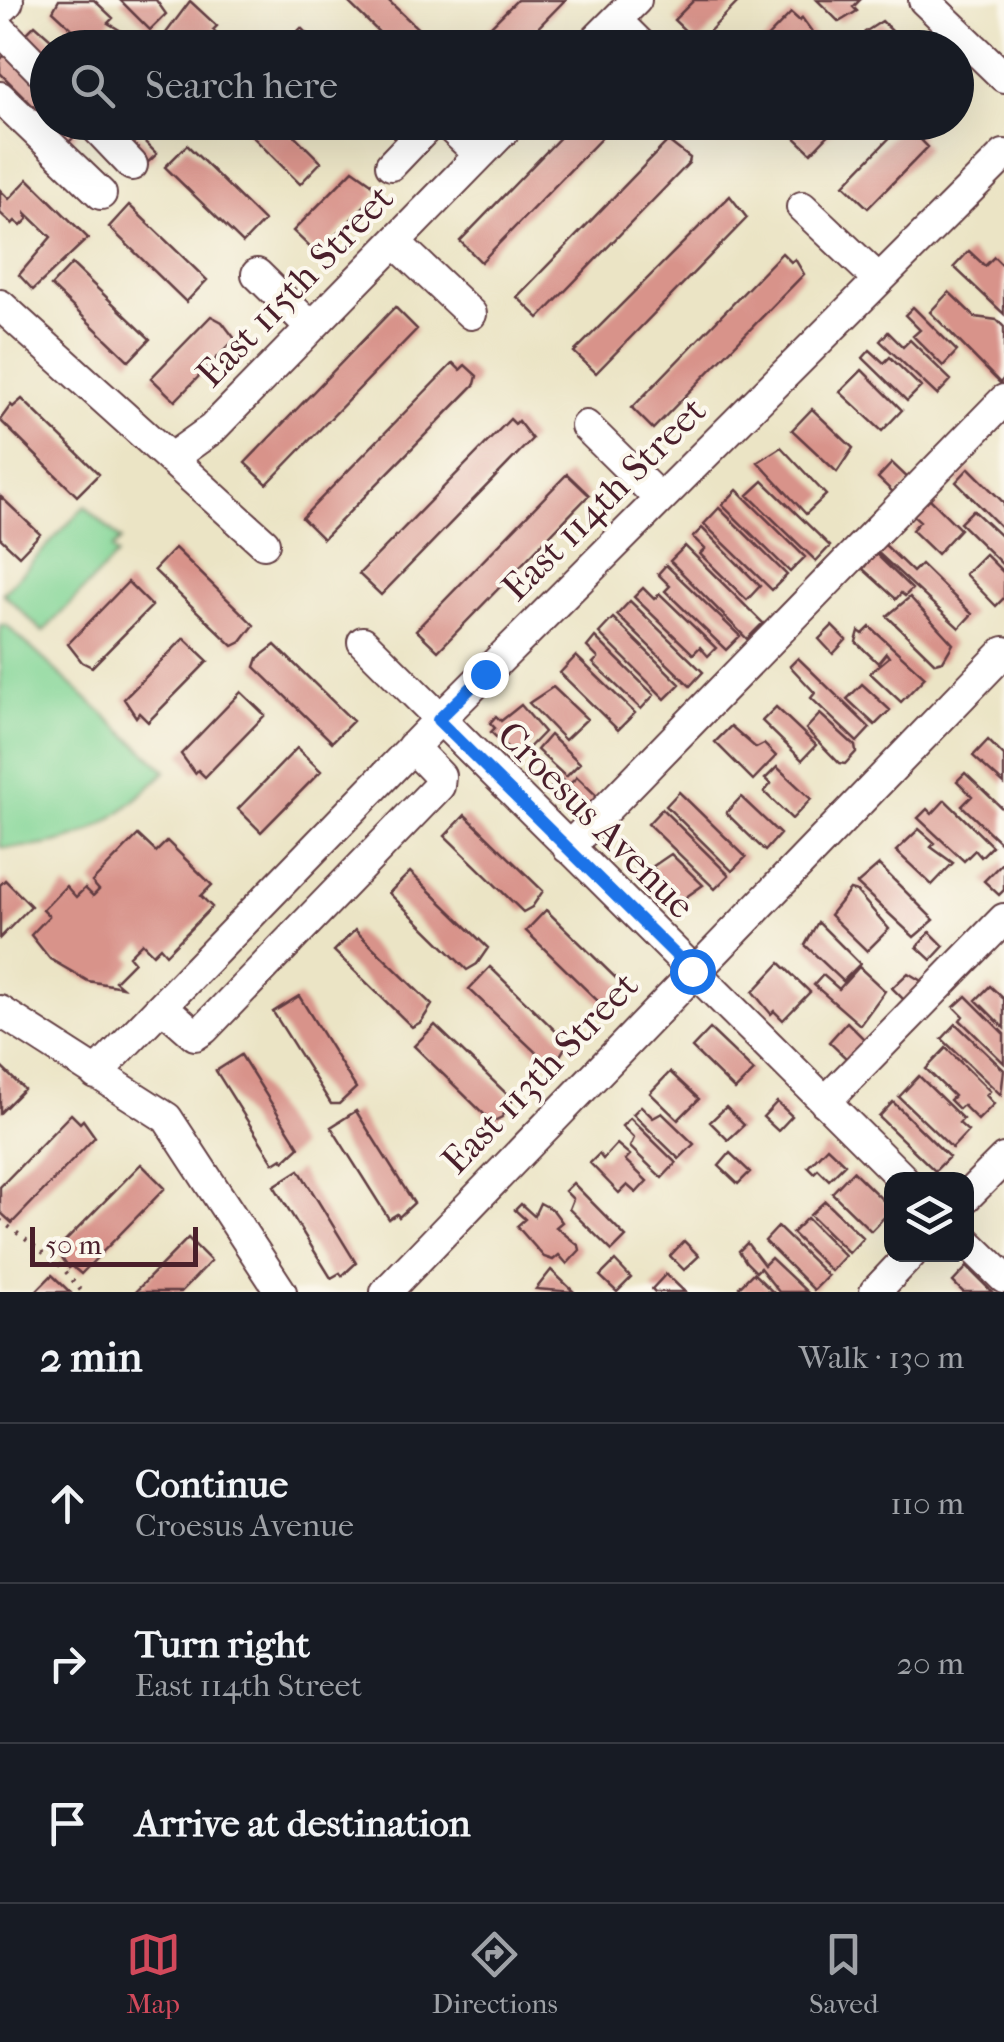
<!DOCTYPE html>
<html lang="en">
<head>
<meta charset="utf-8">
<style>
  body { margin:0; font-family:"IM FELL French Canon",serif; background:#242831; color:#f1f3f6 }
  .controls { position:absolute; right:30px; bottom:30px; display:grid; overflow:hidden; border-radius:20px; box-shadow:0 10px 40px #0002 }
  .controls button { width:90px; height:90px; display:grid; place-items:center; padding:0; border:0; border-bottom:2px solid #363941; background:#171b24; color:#f1f3f6; font:50px sans-serif }
  .scale { position:absolute; left:30px; bottom:25px; width:168px; box-sizing:border-box; padding-left:10px; border:5px solid #4a1f2b; border-top:0; font-size:28px; line-height:35px; white-space:nowrap; color:#4a1f2b; -webkit-text-stroke:8px #fbf7ec; paint-order:stroke }
  .stop { position:absolute; width:30px; height:30px; margin:-22px; border:8px solid #1a73e8; border-radius:50%; background:#fff }
  .stop.end { background:#1a73e8; border-color:#fff; box-shadow:0 2px 10px #0008 }
  .list { margin:0; padding:0; list-style:none }
  h2 { display:flex; justify-content:space-between; align-items:center; height:130px; margin:0; padding:0 40px; font-size:42px }
  h2 small { font-size:32px; font-weight:400; color:#9ea1a6 }
  .list li { display:grid; grid-template-columns:65px 1fr auto; gap:30px; align-items:center; box-sizing:border-box; height:160px; padding:0 40px; border-top:2px solid #363941 }
  .list b { display:block; font-size:38px; white-space:nowrap }
  .list p { margin:0; font-size:32px; white-space:nowrap; color:#9ea1a6 }
  .list em { font-size:32px; font-style:normal; color:#9ea1a6 }
  .icon { flex:none; width:55px; height:55px; fill:none; stroke:currentColor; stroke-width:2; stroke-linecap:round; stroke-linejoin:round }
  .map { position:relative; flex:none; width:1004px; height:1292px; overflow:hidden }
  .search { position:absolute; background:#171b24; box-shadow:0 10px 40px #0002; left:30px; right:30px; top:30px; height:110px; display:flex; align-items:center; gap:25px; box-sizing:border-box; padding:0 35px; border-radius:55px; color:#9ea1a6; font-size:38px }
  .sheet { height:610px; background:#171b24 }
  nav { display:flex; justify-content:space-around; align-items:center; box-sizing:border-box; height:140px; border-top:2px solid #363941; background:#171b24; font-size:28px; color:#9ea1a6 }
  nav a { display:grid; justify-items:center; gap:5px }
  nav .on { color:#d1495b }
  .map>svg:first-child { display:block }
</style>
</head>
<body>
<div class="map">
<svg width="1004" height="1292" viewBox="0 0 1004 1292">
  <rect width="100%" height="100%" fill="#fbf7ec"/>
  <filter id="ink" filterUnits="userSpaceOnUse"><feTurbulence type="fractalNoise" baseFrequency=".01" numOctaves="2"/><feDisplacementMap in="SourceGraphic" scale="20" xChannelSelector="R" yChannelSelector="G"/><feConvolveMatrix kernelMatrix="1 2 1 2 8 2 1 2 1" color-interpolation-filters="sRGB"/></filter>
  <filter id="wash" filterUnits="userSpaceOnUse"><feTurbulence type="fractalNoise" baseFrequency=".0048" numOctaves="4" result="noise"/><feDisplacementMap in="SourceGraphic" scale="40" xChannelSelector="R" yChannelSelector="G"/><feGaussianBlur stdDeviation="2.25" result="paint"/><feColorMatrix in="noise" values="0 0 0 0 0 0 0 0 0 0 0 0 0 0 0 0 0 1.4 0 .05"/><feComposite in="paint" operator="in"/></filter>
  <g filter="url(#wash)">
    <rect width="100%" height="100%" fill="#ebe4c5"/>
    <!-- green -->
    <path fill="#84d697" stroke="#677a61" stroke-width="2.5" d="M85 506 121 540 112 549 117 555 43 632 3 593Z
      M0 625H6L166 771C114 822 77 851 0 847Z"/>
    <g id="blocks">
      <!-- building -->
      <path fill="#d8938a" d="M59 0H94L113 18 108 23 121 31 125 39 116 48H74L70 43 78 34 53 11Z
        M120 0H156L166 14 150 30Z
        M346 0H388L435 45 395 48Z
        M517 0H565L518 48H489L479 38Z
        M694 0H740L698 43 674 20Z
        M817 0H860L853 7 857 11 839 22Z
        M190 1 217 26 213 30 221 37 211 48H182L166 33Z
        M791 13 800 21 802 18 815 36 804 48H757Z
        M882 21 909 48H866L862 43 869 35 865 32Z
        M35 25 61 48H48V66L21 39Z
        M301 28 321 48H281Z
        M7 52 48 92V121L0 73V60Z
        M49 122H69L77 134 69 142Z
        M103 122H125L157 154 146 164Z
        M238 122H281L321 162 300 184Z
        M575 122H617L481 262 460 241Z
        M794 122H841L811 153 787 130Z
        M904 123 922 135 919 138 928 147 868 208 844 185Z
        M668 141 690 158 689 163 539 318 517 297Z
        M187 145 264 221 243 243 165 167Z
        M353 170 370 182 377 193 317 254 293 231Z
        M28 179 88 238 33 290 19 275 51 237 25 212 28 219 21 226 15 221 12 224 0 213V190L9 199Z
        M730 196 747 218 596 373 574 352Z
        M129 205 207 280 186 302 109 227Z
        M969 251 985 266 994 257 1004 267V314L954 267Z
        M782 253 791 262 795 259 804 274 653 429 632 408Z
        M72 264 150 339 129 361 51 286Z
        M949 292 975 317 997 320 1004 327V378L1000 383 930 312Z
        M395 307 417 329 267 484 245 463Z
        M913 307 957 351 943 366 913 336 920 330 905 315Z
        M211 316 222 322 235 339 175 401 151 378Z
        M888 332 903 347 910 340 951 380 937 395 880 341Z
        M870 350 884 363 890 357 921 387 907 401 863 358Z
        M453 363 460 370 465 365 477 376 475 384 323 539 302 518Z
        M862 370 902 410 882 431 840 392Z
        M22 399 99 474 77 496 0 420 11 405 13 407Z
        M812 409 853 448 837 472 792 430Z
        M510 419 515 424 518 421 532 439 381 595 359 574Z
        M781 447 826 495 806 514 758 462Z
        M892 463 911 481 897 496 878 478Z
        M969 468 1004 503V530L956 482Z
        M567 474 589 495 438 651 416 630Z
        M763 481 830 546 816 561 748 495Z
        M737 490 805 557 790 572 722 505Z
        M0 496 40 534 19 556 0 538Z
        M928 497 960 529 937 554 912 530 920 521 912 514Z
        M719 508 787 575 772 590 704 524Z
        M973 510 1004 539V566L960 523Z
        M702 528 760 586 747 600 700 554 705 549 693 537Z
        M883 543 913 572 921 564 972 614 959 628 875 550Z
        M685 546 763 623 747 639 670 561Z
        M175 548 254 625 241 642 233 646 154 570Z
        M875 553 912 589 905 596 901 593 896 599 863 569Z
        M985 554 1004 573V598L996 606 965 574Z
        M666 565 740 636 726 650 665 591 670 586 658 574Z
        M128 582 152 606 92 667 82 662 68 644Z
        M643 588 654 599 660 594 716 648 708 656 700 647 693 654 634 597Z
        M910 597 953 644 943 661 935 663 887 616Z
        M630 601 703 672 690 686 617 615Z
        M613 618 680 684 665 699 599 633Z
        M832 626 846 640 833 654 819 639Z
        M870 627 925 677 901 702 870 673 889 657 886 653 878 663 856 642 859 631 863 634Z
        M595 637 654 695 641 709 593 663 598 658 587 647Z
        M184 638 208 661 148 722 139 713 136 717 124 699Z
        M275 645 353 721 332 742 255 667 258 658Z
        M576 656 635 713 618 730 560 673Z
        M798 658 870 728 857 742 811 698 815 693 790 666Z
        M862 684 890 710 875 725 847 699Z
        M553 687 587 719 565 740 529 703Z
        M241 692 265 715 205 777 198 770 195 773 181 754Z
        M521 705 544 732 518 759 491 732 495 728 490 723 496 716 501 721Z
        M776 707 816 745 802 760 762 721Z
        M820 714 855 746 856 752 845 764 839 763 806 729Z
        M731 726 756 748 764 744 776 756 753 780 715 742Z
        M550 735 580 763 566 777 537 750Z
        M988 740 1004 756V784L973 756Z
        M297 748 321 771 261 832 238 809Z
        M777 767 811 799 792 819 764 792 771 784 765 779Z
        M965 773 1004 810V846L962 806 972 796 957 781Z
        M577 777 600 799 580 819 549 790 560 778 568 786Z
        M679 792 746 857 732 871 666 806Z
        M741 797 780 834 765 851 726 813Z
        M945 800 992 846 981 857 975 850 964 861 918 818 927 809 932 814Z
        M662 809 729 875 715 889 648 824Z
        M465 815 543 891 532 907 523 912 445 836Z
        M919 829 935 843 931 847 953 863 932 885 896 851Z
        M138 835 156 852 167 841 212 885 201 896 212 907 166 954 160 947 153 954 142 943 129 956 134 962 115 981 122 987 88 981 50 959 31 935 49 916 43 910 66 886 76 897 85 888 93 896 99 890 92 882Z
        M671 854 703 885 679 902 651 875 655 870 652 867Z
        M1004 861V890L999 895 984 881Z
        M879 865 934 920 914 937 857 884Z
        M410 872 488 948 477 964 467 970 389 893Z
        M5 880 31 906 0 938V885Z
        M850 890 857 892 889 929 867 951 830 915Z
        M546 910 624 986 613 1003 604 1007 526 931Z
        M818 922 860 964 843 981 805 945Z
        M355 930 432 1005 421 1022 412 1027 334 951Z
        M930 932 944 946 931 960 917 947Z
        M780 963 810 992 783 1020 774 1011 771 1014 753 992Z
        M490 967 568 1043 558 1059 555 1057 548 1064 469 989Z
        M859 967 885 991 860 1025 814 985 823 975 839 989Z
        M908 973 923 982 906 1002 892 988Z
        M990 986 1004 999V1028L976 1000Z
        M299 996 356 1088 339 1104H331L273 1012Z
        M966 996 1004 1034V1063L960 1020 963 1016 954 1007Z
        M847 1022 866 1041 848 1060 829 1042Z
        M956 1024 1004 1070 1001 1095 942 1039Z
        M435 1025 513 1100 502 1117 492 1122 414 1046Z
        M710 1029 754 1071 735 1090 692 1048Z
        M946 1048 990 1091 986 1095 994 1104 978 1120 963 1105 959 1109 950 1100 954 1096 926 1069Z
        M241 1055 299 1147 284 1161 282 1158 274 1163 216 1071Z
        M0 1066 24 1089 0 1113Z
        M670 1072 699 1099 678 1120 650 1093Z
        M919 1076 963 1119 959 1123 968 1131 952 1148 899 1097Z
        M777 1102 792 1116 778 1131 763 1117Z
        M893 1102 949 1157 935 1171 879 1117Z
        M641 1106 653 1118 662 1113 694 1144 679 1159 633 1114Z
        M726 1107 744 1125 728 1140 710 1122Z
        M356 1111 414 1203 399 1217 397 1214 389 1219 331 1127Z
        M71 1114 80 1123 83 1120 95 1137 12 1223 0 1212V1187Z
        M630 1118 676 1163 662 1178 630 1147 634 1138 622 1126Z
        M617 1144 630 1155 625 1160 647 1181 636 1193 627 1185 619 1193 590 1163 599 1154 603 1159Z
        M827 1147 845 1164 829 1180 818 1169 814 1173 808 1167Z
        M730 1153 750 1172 738 1184 719 1166Z
        M141 1164 165 1188 81 1274 72 1266 69 1268 57 1250Z
        M299 1170 356 1263 342 1276 340 1273 331 1278 274 1186Z
        M853 1171 892 1209 871 1231 832 1193Z
        M573 1183 626 1237 612 1251 569 1209 573 1199 565 1191Z
        M825 1201 863 1238 849 1253 810 1215Z
        M540 1203 553 1210 562 1222 556 1227 579 1246 580 1250 567 1264 559 1255 553 1260 544 1257 517 1226 525 1219 515 1210 521 1204 534 1216Z
        M807 1218 845 1256 831 1271 792 1233Z
        M778 1227 828 1276 814 1290 765 1241Z
        M188 1238 211 1261 181 1292H135Z
        M684 1241 699 1256 684 1270 670 1256Z
        M747 1243 764 1265 771 1258 807 1292H779L760 1268 756 1272 746 1262 739 1251Z
        M615 1261 631 1278 617 1292 600 1276Z
        M967 1267 992 1292H963L953 1282Z
        M551 1270 574 1292 536 1289Z
        M753 1273 773 1292H744L739 1287Z
        M666 1274 685 1292H655L652 1289Z
        M52 1275 70 1292H35Z"/>
    </g>
  </g>
  <g filter="url(#ink)">
    <use href="#blocks" fill-opacity="0" stroke="#623d42" stroke-width="2.5"/>
    <g fill="none" stroke-linecap="round" stroke-linejoin="round">
      <defs>
        <path id="minor" d="M924 0 1004 77
          M616 20 644 48
          M0 29 48 78
          M588 48 636 0
          M0 97 101 194
          M91 122 132 165
          M445 122 479 154
          M391 165 432 122
          M802 207 879 280
          M396 243 471 314
          M257 274 311 327
          M0 305 264 543
          M586 426 660 499
          M173 457 212 429 512 122
          M363 642 904 1180
          M568 848 1004 400
          M162 1006 195 1035 204 1029 439 786 440 776 412 747
          M0 1011 167 1118 281 1292
          M96 1074 439 720 1004 155
          M825 1102 1004 919
          M966 1197 1004 1159
          M966 1241 1004 1278
          M386 1292 1004 652
          M875 1292 911 1254"/>
        <path id="major" d="M0 3 3 0"/>
      </defs>
      <!-- minor casing -->
      <use href="#minor" stroke="#623d42" stroke-width="34"/>
      <!-- major casing -->
      <use href="#major" stroke="#623d42" stroke-width="44"/>
      <!-- path -->
      <path stroke="#623d42" stroke-width="4" stroke-dasharray="2.5 8" stroke-linecap="butt" d="M0 1220 62 1267 82 1292"/>
      <!-- minor -->
      <use href="#minor" stroke="#fff" stroke-width="30"/>
      <!-- major -->
      <use href="#major" stroke="#fff" stroke-width="40"/>
    </g>
  </g>
  <g fill="none" stroke-linecap="round" stroke-linejoin="round" filter="url(#ink)">
    <!-- route -->
    <path stroke="#1a73e8" stroke-width="12" d="M485 674 438 720 692 971"/>
  </g>
  <g text-anchor="middle" dominant-baseline="central" stroke-width="8" stroke-linejoin="round" paint-order="stroke">
    <!-- street labels -->
    <g font-size="38" fill="#4a1f2b" stroke="#fbf7ec">
      <text transform="translate(295 286) rotate(-46)">East 115th Street</text>
      <text transform="translate(604 499) rotate(-45)">East 114th Street</text>
      <text transform="translate(596 820) rotate(45)">Croesus Avenue</text>
      <text transform="translate(540 1073) rotate(-46)">East 113th Street</text>
    </g>
  </g>
</svg>
<div class="controls">
<button><svg class="icon" aria-label="layers" viewBox="0 0 24 24"><path d="M12 4l9 5-9 5-9-5zM3 14l9 5 9-5"/></svg></button>
</div>
<div class="scale">50 m</div>
<div class="stop" style="left:692px;top:971px"></div>
<div class="stop end" style="left:485px;top:674px"></div>
<div class="search"><svg class="icon" aria-label="search" viewBox="0 0 24 24"><circle cx="10" cy="10" r="6"/><path d="M15 15l6 6"/></svg>Search here</div>
</div>
<section class="sheet">
<h2>2 min<small>Walk · 130 m</small></h2>
<ul class="list">
<li><svg class="icon" aria-label="ahead" viewBox="0 0 24 24"><path d="M12 20V5M6 11l6-6 6 6"/></svg><div><b>Continue</b><p>Croesus Avenue</p></div><em>110 m</em></li>
<li><svg class="icon" aria-label="right" viewBox="0 0 24 24"><path d="M7 20v-9h11M14 6l5 5-5 5"/></svg><div><b>Turn right</b><p>East 114th Street</p></div><em>20 m</em></li>
<li><svg class="icon" aria-label="arrive" viewBox="0 0 24 24"><path d="M6 21V4h12l-3 4 3 4H6"/></svg><div><b>Arrive at destination</b></div></li>
</ul>
</section>
<nav>
<a class="on"><svg class="icon" aria-label="map" viewBox="0 0 24 24"><path d="M3 6l6-2 6 2 6-2v14l-6 2-6-2-6 2zM9 4v14M15 6v14"/></svg>Map</a>
<a><svg class="icon" aria-label="directions" viewBox="0 0 24 24"><path d="M12 3l9 9-9 9-9-9zM9 14v-3h6M13 9l2 2-2 2"/></svg>Directions</a>
<a><svg class="icon" aria-label="saved" viewBox="0 0 24 24"><path d="M7 4h10v16l-5-4-5 4z"/></svg>Saved</a>
</nav>
</body>
</html>
